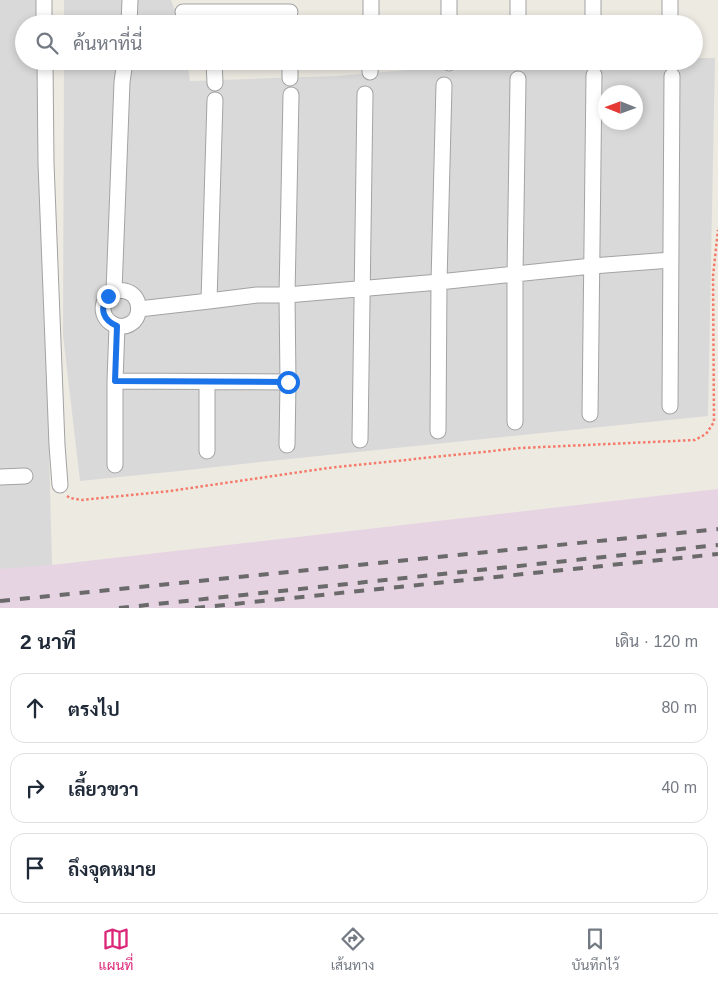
<!DOCTYPE html>
<html lang="th">
<head>
<meta charset="utf-8">
<style>
  body { margin:0; font-family:Arial,Sarabun,sans-serif; background:#f2f2f3; color:#1f2937 }
  .compass { position:absolute; left:598px; top:85px; width:45px; height:45px; border-radius:50%; background:#fff; box-shadow:0 2px 8px #0003; rotate:271deg }
  .stop { position:absolute; width:15px; height:15px; margin:-11px; border:4px solid #1a73e8; border-radius:50%; background:#fff }
  .stop.end { background:#1a73e8; border-color:#fff; box-shadow:0 1px 5px #0008 }
  .list { margin:0; padding:0; list-style:none }
  h2 { display:flex; justify-content:space-between; align-items:center; height:65px; margin:0; padding:0 20px; font-size:21px }
  h2 small { font-size:16px; font-weight:400; color:#747a83 }
  .list li { display:grid; grid-template-columns:32px 1fr auto; gap:15px; align-items:center; box-sizing:border-box; height:70px; margin:0 10px 10px; padding:0 10px; border:1px solid #e0e1e3; border-radius:15px }
  .list b { display:block; font-size:19px; white-space:nowrap }
  .list em { font-size:16px; font-style:normal; color:#747a83 }
  .icon { flex:none; width:28px; height:28px; fill:none; stroke:currentColor; stroke-width:2; stroke-linecap:round; stroke-linejoin:round }
  .map { position:relative; flex:none; width:718px; height:608px; overflow:hidden }
  .search { position:absolute; background:#fff; box-shadow:0 2px 8px #0003; left:15px; right:15px; top:15px; height:55px; display:flex; align-items:center; gap:12px; box-sizing:border-box; padding:0 18px; border-radius:28px; color:#747a83; font-size:19px }
  .sheet { height:305px; background:#fff }
  nav { display:flex; justify-content:space-around; align-items:center; box-sizing:border-box; height:70px; border-top:1px solid #e0e1e3; background:#fff; font-size:14px; color:#747a83 }
  nav a { display:grid; justify-items:center; gap:2px }
  nav .on { color:#db2777 }
  .map>svg:first-child { display:block }
</style>
</head>
<body>
<div class="map">
<svg width="718" height="608" viewBox="0 0 718 608">
  <rect width="100%" height="100%" fill="#edeae2"/>
  <!-- residential -->
  <path fill="#dad9d9" fill-rule="evenodd" d="M0 0H38V24H24V61H39L52 565 0 571Z
    M64 0H171L180 24H64Z
    M694 58H715L708 416 260 462 179 471 80 481 63 335 64 61H187L190 81 336 76 431 68 570 61H694ZM606 92H636V122H606Z"/>
  <!-- industrial -->
  <path fill="#e6d4e2" d="M718 489V608H0V569L52 565Z"/>
  <g fill="none" stroke-linecap="round" stroke-linejoin="round">
    <defs>
      <path id="street" d="M44 0V24
        M449 0V24
        M518 0V24
        M183 12H290
        M129 24 130 0
        M371 24V0
        M593 24V0
        M670 24V0
        M45 61 46 163 57 445 60 485
        M214 61 215 83
        M290 61V78
        M449 61V63
        M370 72 371 61
        M114 291 122 82 125 61
        M114 291C117 291 122 290 125 291 141 294 143 317 130 324 116 332 99 318 104 303 106 297 110 295 114 291Z
        M209 301 257 295H287L439 282 592 266 671 260
        M139 309 209 301 215 100
        M117 326 115 381 288 382
        M115 381V465
        M207 382V451
        M670 406 672 76
        M590 414 594 75
        M515 422V275L518 79
        M438 431 439 282 444 85
        M360 440 365 94
        M287 445 288 382 287 295 291 95
        M0 477 25 476"/>
    </defs>
    <!-- street casing -->
    <use href="#street" stroke="#a3a3a3" stroke-width="17"/>
    <!-- path -->
    <path stroke="#f67a69" stroke-width="2.5" stroke-dasharray="2.5 2.5" stroke-linecap="butt" d="M67 496 70 498 82 500 170 491 328 468 521 448 695 440 706 434 714 422 713 276 718 230"/>
    <!-- street -->
    <use href="#street" stroke="#fff" stroke-width="15"/>
    <!-- rail -->
    <path stroke="#6a6a6a" stroke-width="4" stroke-dasharray="10 10" stroke-linecap="butt" d="M0 601 718 529
      M119 608 718 545
      M195 608 718 554"/>
  </g>
  <g fill="none" stroke-linecap="round" stroke-linejoin="round">
    <!-- route -->
    <path stroke="#1a73e8" stroke-width="6" d="M108 296C99 309 103 320 117 326L115 381 288 382"/>
  </g>
</svg>
<svg class="compass" viewBox="-18 -18 36 36"><path d="M0-13l5 13h-10z" fill="#e53935"/><path d="M0 13l5-13h-10z" fill="#747a83"/></svg>
<div class="stop" style="left:288px;top:382px"></div>
<div class="stop end" style="left:108px;top:296px"></div>
<div class="search"><svg class="icon" aria-label="search" viewBox="0 0 24 24"><circle cx="10" cy="10" r="6"/><path d="M15 15l6 6"/></svg>ค้นหาที่นี่</div>
</div>
<section class="sheet">
<h2>2 นาที<small>เดิน · 120 m</small></h2>
<ul class="list">
<li><svg class="icon" aria-label="ahead" viewBox="0 0 24 24"><path d="M12 20V5M6 11l6-6 6 6"/></svg><div><b>ตรงไป</b></div><em>80 m</em></li>
<li><svg class="icon" aria-label="right" viewBox="0 0 24 24"><path d="M7 20v-9h11M14 6l5 5-5 5"/></svg><div><b>เลี้ยวขวา</b></div><em>40 m</em></li>
<li><svg class="icon" aria-label="arrive" viewBox="0 0 24 24"><path d="M6 21V4h12l-3 4 3 4H6"/></svg><div><b>ถึงจุดหมาย</b></div></li>
</ul>
</section>
<nav>
<a class="on"><svg class="icon" aria-label="map" viewBox="0 0 24 24"><path d="M3 6l6-2 6 2 6-2v14l-6 2-6-2-6 2zM9 4v14M15 6v14"/></svg>แผนที่</a>
<a><svg class="icon" aria-label="directions" viewBox="0 0 24 24"><path d="M12 3l9 9-9 9-9-9zM9 14v-3h6M13 9l2 2-2 2"/></svg>เส้นทาง</a>
<a><svg class="icon" aria-label="saved" viewBox="0 0 24 24"><path d="M7 4h10v16l-5-4-5 4z"/></svg>บันทึกไว้</a>
</nav>
</body>
</html>
